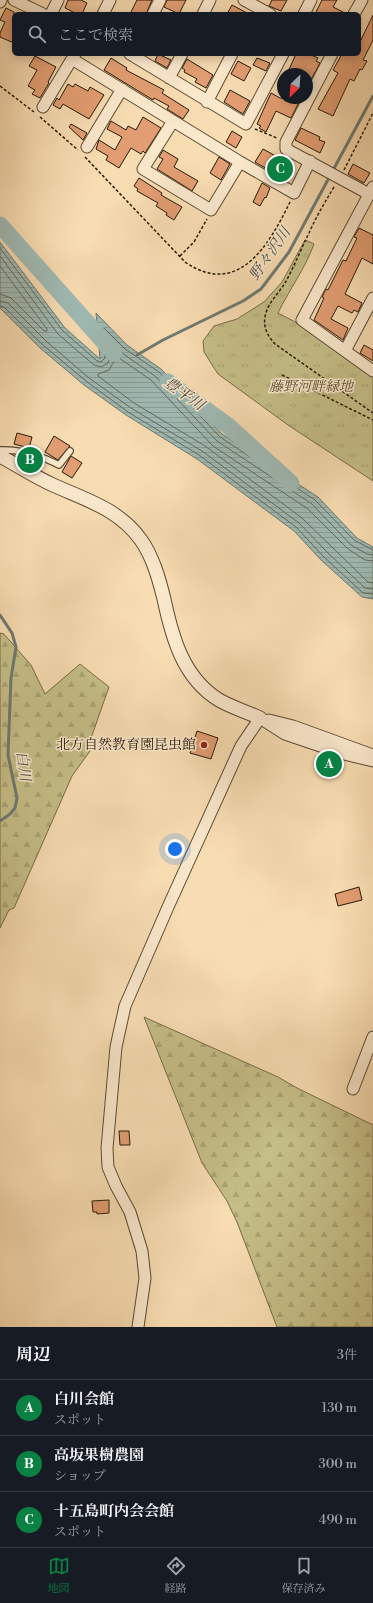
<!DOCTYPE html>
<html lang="ja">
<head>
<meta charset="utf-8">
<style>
  body { margin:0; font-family:"Libre Bodoni","Noto Serif JP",serif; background:#20242c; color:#f1f3f6 }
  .compass { position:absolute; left:277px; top:68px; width:36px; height:36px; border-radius:50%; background:#171b24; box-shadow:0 2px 10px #0003; rotate:205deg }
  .you { position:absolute; left:175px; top:849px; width:14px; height:14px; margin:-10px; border:3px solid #fff; border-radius:50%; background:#1a73e8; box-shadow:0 0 0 6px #1a73e833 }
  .badge { display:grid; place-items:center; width:26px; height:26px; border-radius:50%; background:#0b8043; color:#fff; font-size:13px; font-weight:700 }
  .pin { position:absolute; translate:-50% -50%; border:2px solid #fff; box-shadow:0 1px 4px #0006 }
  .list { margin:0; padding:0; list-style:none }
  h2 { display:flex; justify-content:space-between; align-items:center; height:52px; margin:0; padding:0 16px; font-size:17px }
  h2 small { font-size:13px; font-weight:400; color:#9ea1a6 }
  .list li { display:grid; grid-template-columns:26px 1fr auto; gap:12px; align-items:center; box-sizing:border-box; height:56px; padding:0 16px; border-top:1px solid #363941 }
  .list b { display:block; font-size:15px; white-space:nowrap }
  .list p { margin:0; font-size:13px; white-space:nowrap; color:#9ea1a6 }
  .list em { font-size:13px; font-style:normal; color:#9ea1a6 }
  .icon { flex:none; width:22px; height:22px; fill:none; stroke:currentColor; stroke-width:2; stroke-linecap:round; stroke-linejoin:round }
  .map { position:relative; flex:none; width:373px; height:1327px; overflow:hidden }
  .search { position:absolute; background:#171b24; box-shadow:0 2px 10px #0003; left:12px; right:12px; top:12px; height:44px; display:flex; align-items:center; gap:10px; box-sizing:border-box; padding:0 14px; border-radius:6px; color:#9ea1a6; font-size:15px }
  .sheet { height:220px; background:#171b24 }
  nav { display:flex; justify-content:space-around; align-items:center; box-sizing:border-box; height:56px; border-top:1px solid #363941; background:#171b24; font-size:11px; color:#9ea1a6 }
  nav a { display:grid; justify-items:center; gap:2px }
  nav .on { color:#0b8043 }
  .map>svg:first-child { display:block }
</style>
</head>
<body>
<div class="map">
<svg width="373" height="1327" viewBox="0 0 373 1327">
  <defs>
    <pattern id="forest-firs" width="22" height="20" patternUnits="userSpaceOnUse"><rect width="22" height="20" fill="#c5be87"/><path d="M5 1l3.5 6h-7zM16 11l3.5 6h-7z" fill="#a9a373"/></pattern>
    <pattern id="park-tufts" width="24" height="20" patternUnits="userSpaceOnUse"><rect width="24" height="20" fill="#c5be87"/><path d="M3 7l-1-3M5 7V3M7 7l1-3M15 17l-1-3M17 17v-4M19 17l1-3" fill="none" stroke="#a9a373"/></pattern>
    <pattern id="water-rules" width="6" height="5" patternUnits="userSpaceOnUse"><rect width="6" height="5" fill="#9fbab4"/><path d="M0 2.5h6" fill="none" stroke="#899f99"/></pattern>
  </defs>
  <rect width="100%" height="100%" fill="#f8dcb2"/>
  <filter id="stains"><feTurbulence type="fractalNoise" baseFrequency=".005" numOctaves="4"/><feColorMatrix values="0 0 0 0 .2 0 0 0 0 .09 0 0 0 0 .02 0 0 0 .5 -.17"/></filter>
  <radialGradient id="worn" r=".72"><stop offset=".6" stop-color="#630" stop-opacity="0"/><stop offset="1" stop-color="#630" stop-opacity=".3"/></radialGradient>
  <!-- forest -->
  <path fill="url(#forest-firs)" stroke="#766c47" d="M0 633 4 634 31 665 45 694 80 664 109 687 90 741V751L72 776 14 908 9 910 0 928Z
    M144 1017 278 1077 297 1088 373 1125V1327H277L237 1222 227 1201 202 1163Z"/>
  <!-- park -->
  <path fill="url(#park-tufts)" stroke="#766c47" d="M305 240 314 244C305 269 289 290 278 313L301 325 373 377V481L288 425 218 374 204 352 203 341 214 326 237 319 264 302 282 282Z"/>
  <!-- water -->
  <path fill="url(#water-rules)" stroke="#6f7a6f" d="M0 242 65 328 100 359 96 313 127 345 161 369 222 434 318 497 357 538 373 547V599L362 597 321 560 294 531 197 459 126 415 84 385 40 348 0 308Z"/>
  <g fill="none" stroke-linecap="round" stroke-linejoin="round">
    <!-- shore -->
    <path stroke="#636a5e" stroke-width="1" d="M0 248 62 330 97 361 101 362 105 358 102 330 104 328 125 349 159 372 220 437 315 500 354 540 373 550
      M0 256 58 334 94 365 101 367 108 363 110 357 108 343 112 342 122 353 155 376 217 441 312 504 351 545 367 554 373 555
      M0 266 47 329V331H44L11 298 0 294
      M0 301 8 303 46 341 89 378 131 408 202 451 299 523 328 553 365 588 373 589
      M0 306 4 307 43 345 86 381 128 412 199 455 296 527 324 557 363 593 373 594
      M373 561 365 560 348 549 308 509 213 446 151 380 119 358H116L109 370 98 374V376L134 403 205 446 302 518 368 582 373 583"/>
    <!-- stream -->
    <path stroke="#6f7a6f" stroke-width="3" d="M137 355 163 340 243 301 261 289 289 252 373 96
      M0 615 12 633 16 647 11 678 8 755 17 798 15 808 10 814 0 821"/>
    <!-- river -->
    <path stroke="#9fbab4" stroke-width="17" d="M0 225 114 353
      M168 382 227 425 291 483"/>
  </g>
  <!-- building -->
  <path fill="#e29e72" stroke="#271907" d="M68 0H81L87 3 82 14H77L65 8Z
    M137 0H152L146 14H130Z
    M167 0H186L179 14 164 7Z
    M272 0H287L281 11 269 6Z
    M322 0H337L333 7 347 14H315Z
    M232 5 249 14H227Z
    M6 8 14 12V43L0 37V33L5 22 0 20Z
    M373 15V40L363 60 367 61 362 70 360 69 354 81 350 79 333 116 318 109 338 73 333 70 342 54H359V44Z
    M158 54 171 60 167 68 155 61Z
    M296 54H309L318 58 316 61 320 63 307 87V74H287Z
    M35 56 56 67 48 82 49 83 40 98 32 94 35 90 28 86 37 70 29 66Z
    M111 58 127 68 126 70 164 90 162 93 189 110 183 119 167 109 169 106 154 98 153 100 104 70Z
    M257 58 270 63 266 71 253 65Z
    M187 59 213 75 206 88 195 82 197 79 184 72 185 70 182 68Z
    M238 61 251 68 244 81 231 74Z
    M68 84 73 87 75 84 88 91 90 87 104 95 89 119 63 104 60 109 53 105 57 98 59 100Z
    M230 90 250 101 243 114 224 102Z
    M271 93 280 98H301L291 118 276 111 266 132 259 128 261 126 257 124Z
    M143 117 161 128 145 153 143 151 141 154 131 148 119 168 106 160 108 156 96 149 99 140 115 150 122 137 107 129 111 121 126 130 128 126 136 130Z
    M71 124 87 133 83 140 69 127Z
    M301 128 320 137 319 140 325 142 320 153 295 140Z
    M232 131 242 137 236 148 226 142Z
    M263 149 274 155 273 157 292 168 286 180 255 162Z
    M163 150 178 159 174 167 198 181 192 191 157 169 163 159 159 157Z
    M219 157 230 164 221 180 210 173Z
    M353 164 370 173 364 183 348 174Z
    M139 178 162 193 161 195 182 207 174 220 166 215 167 213 156 206 158 203 137 191 138 189 134 186Z
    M262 183 270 188 266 198 265 197 260 206 253 202Z
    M359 228 373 235V264L362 258 345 294 362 303 358 312 354 310 352 313 338 306 331 319 348 328 343 340 314 320 324 298 322 297 326 289 328 290 343 260 346 261 357 238 354 237Z
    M364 345 373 350V361L360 353Z
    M17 433 32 437 29 448 14 444Z
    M54 436 70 446 58 460 45 452Z
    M71 456 82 463 72 478 62 472Z
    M197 731 218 738 211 759 190 753Z
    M324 755 338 759 333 774 319 769Z
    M359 887 362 900 338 906 335 894Z
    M119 1131H129L130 1145H120Z
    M109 1200V1213L97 1214V1212H93L92 1201Z"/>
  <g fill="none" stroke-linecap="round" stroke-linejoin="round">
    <defs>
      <path id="service" d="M0 450C22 449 40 455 59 465L70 451"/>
      <path id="minor" d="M14 0 43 14
        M244 0 270 14
        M0 2 1 0
        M51 14 58 0
        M103 14 110 0
        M153 14 160 0
        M203 14 210 0
        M304 14 311 0
        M354 14 362 0
        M130 54 246 124 283 54
        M332 54 286 142V149L369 194
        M72 59 240 162 294 193 310 161
        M169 78 182 54
        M207 102 232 54
        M43 107 75 54
        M173 121 143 169 211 210 240 162
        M87 147 122 89
        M373 187 302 320 373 371
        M345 351 373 298
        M260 718 285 734 344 754 373 761
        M269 720 293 726 370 754
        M353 1089 373 1037
        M138 1327 145 1278 142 1251 130 1212 116 1186 108 1167 107 1148 116 1047 125 1006 168 907 241 746 260 718"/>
      <path id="tertiary" d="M0 456C17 465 35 477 53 485 86 500 119 509 141 540 153 557 159 579 164 599 172 637 183 678 219 700 231 707 247 712 260 718"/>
    </defs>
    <!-- service casing -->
    <use href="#service" stroke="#5b4a32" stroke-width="8"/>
    <!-- minor casing -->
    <use href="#minor" stroke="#5b4a32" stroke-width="13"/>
    <!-- tertiary casing -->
    <use href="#tertiary" stroke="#5b4a32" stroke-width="15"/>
    <!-- path -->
    <path stroke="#271907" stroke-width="1.5" stroke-dasharray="3 2" stroke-linecap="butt" d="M0 86 34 112
      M40 117 78 150
      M255 129 277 138
      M85 157 185 262C239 299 270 243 290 202
      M344 170 373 113
      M334 187C325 202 316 217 309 233 301 249 294 267 285 283 278 294 267 304 265 317 263 328 268 336 275 344L373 413
      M180 256 194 242 207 219
      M282 375 373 420"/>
    <!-- service -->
    <use href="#service" stroke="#fae8cd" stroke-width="5.5"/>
    <!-- minor -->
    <use href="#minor" stroke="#fae8cd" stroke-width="11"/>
    <!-- tertiary -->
    <use href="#tertiary" stroke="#fae8cd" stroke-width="13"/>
  </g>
  <!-- markers -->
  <circle fill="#8f2418" stroke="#fae8cd" stroke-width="1.5" cx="204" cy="745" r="4"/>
  <g text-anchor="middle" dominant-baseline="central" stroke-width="3" stroke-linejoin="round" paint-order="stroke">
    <!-- park labels -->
    <g font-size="14" font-style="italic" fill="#564b2d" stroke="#fae8cd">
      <text x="311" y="387">藤野河畔緑地</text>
    </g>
    <!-- poi labels -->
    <g font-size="14" fill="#271907" stroke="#fae8cd" text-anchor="end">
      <text x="196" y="745">北方自然教育園昆虫館</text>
    </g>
    <!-- water labels -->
    <g font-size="15" font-style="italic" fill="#515144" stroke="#fae8cd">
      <text transform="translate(270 254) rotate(-55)">野々沢川</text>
      <text transform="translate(184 394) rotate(35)">豊平川</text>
      <text transform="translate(23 766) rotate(82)">白川</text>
    </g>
  </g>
  <rect width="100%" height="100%" filter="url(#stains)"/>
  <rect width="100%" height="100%" fill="url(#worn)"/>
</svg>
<svg class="compass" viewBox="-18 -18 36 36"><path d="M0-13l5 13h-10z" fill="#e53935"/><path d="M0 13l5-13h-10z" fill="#9ea1a6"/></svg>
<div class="you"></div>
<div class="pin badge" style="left:329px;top:764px">A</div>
<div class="pin badge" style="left:30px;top:460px">B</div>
<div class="pin badge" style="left:280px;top:169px">C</div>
<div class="search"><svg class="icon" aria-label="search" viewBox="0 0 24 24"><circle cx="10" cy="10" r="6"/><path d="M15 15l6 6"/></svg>ここで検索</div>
</div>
<section class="sheet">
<h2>周辺<small>3件</small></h2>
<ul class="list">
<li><span class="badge">A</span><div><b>白川会館</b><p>スポット</p></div><em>130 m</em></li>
<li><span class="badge">B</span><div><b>高坂果樹農園</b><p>ショップ</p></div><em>300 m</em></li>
<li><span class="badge">C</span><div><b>十五島町内会会館</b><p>スポット</p></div><em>490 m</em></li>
</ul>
</section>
<nav>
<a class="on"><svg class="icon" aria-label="map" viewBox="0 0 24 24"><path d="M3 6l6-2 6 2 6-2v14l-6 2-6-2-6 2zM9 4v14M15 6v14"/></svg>地図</a>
<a><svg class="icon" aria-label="directions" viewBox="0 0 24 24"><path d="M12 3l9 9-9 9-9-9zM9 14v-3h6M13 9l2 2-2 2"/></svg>経路</a>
<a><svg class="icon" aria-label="saved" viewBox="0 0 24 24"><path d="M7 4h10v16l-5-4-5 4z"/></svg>保存済み</a>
</nav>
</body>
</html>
